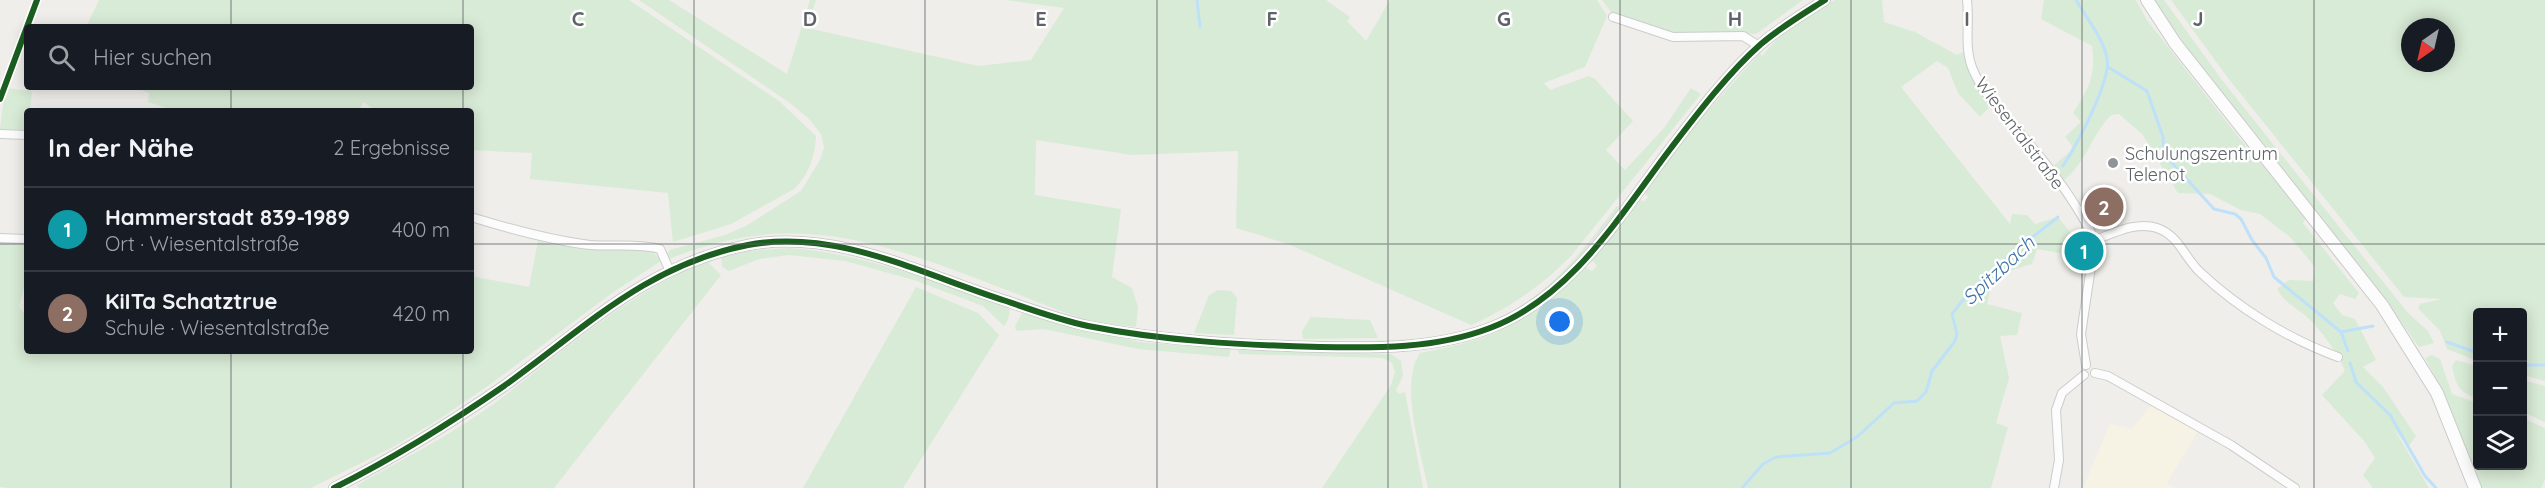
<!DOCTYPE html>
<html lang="de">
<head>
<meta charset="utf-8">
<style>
  body { margin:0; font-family:Quicksand,sans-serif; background:#242831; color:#f1f3f6 }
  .controls { position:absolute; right:18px; bottom:18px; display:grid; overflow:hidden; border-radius:6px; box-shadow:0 3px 15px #0003 }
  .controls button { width:54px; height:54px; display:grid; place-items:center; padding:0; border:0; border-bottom:2px solid #363941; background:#171b24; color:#f1f3f6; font:30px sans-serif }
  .compass { position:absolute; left:2401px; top:18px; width:54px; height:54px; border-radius:50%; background:#171b24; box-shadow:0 3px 15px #0003; rotate:214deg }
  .you { position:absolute; left:1560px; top:322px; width:21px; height:21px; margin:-15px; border:4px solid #fff; border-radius:50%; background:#1a73e8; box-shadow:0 0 0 9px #1a73e833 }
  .badge { display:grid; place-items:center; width:39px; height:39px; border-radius:50%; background:#919496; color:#fff; font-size:20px; font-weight:700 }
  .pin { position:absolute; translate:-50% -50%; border:3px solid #fff; box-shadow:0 2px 6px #0006 }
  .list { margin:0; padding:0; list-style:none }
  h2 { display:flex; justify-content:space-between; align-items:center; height:78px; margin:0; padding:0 24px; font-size:26px }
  h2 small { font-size:20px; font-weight:400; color:#9ea1a6 }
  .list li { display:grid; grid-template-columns:39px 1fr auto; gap:18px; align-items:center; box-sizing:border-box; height:84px; padding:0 24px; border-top:2px solid #363941 }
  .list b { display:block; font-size:22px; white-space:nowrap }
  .list p { margin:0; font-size:20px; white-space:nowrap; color:#9ea1a6 }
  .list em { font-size:20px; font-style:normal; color:#9ea1a6 }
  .icon { flex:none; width:33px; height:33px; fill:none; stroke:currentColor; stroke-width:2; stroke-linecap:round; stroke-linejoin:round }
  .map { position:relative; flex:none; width:2545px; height:488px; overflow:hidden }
  .search { position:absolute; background:#171b24; box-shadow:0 3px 15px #0003; left:24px; top:24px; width:450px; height:66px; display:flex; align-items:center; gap:15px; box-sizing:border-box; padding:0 21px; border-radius:6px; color:#9ea1a6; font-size:22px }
  .panel { position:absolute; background:#171b24; box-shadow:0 3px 15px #0003; left:24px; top:108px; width:450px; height:246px; border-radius:6px }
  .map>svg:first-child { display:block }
</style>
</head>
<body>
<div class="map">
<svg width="2545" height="488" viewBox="0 0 2545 488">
  <rect width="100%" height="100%" fill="#efeeea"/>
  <!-- commercial -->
  <path fill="#f7f3e4" d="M2153 403 2199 429 2167 483 2175 488H2083L2110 424 2132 429Z"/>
  <!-- green -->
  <path fill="#d8ebd6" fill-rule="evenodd" d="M99 0H629L779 101 816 136C815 156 809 175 794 189L731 224 673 242 668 193 530 179 532 153 471 150V111H377L363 102 359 111H176L148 102 149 93 134 87H471V27H86Z
    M639 0H669L787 74 810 0H816L807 28 978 66 1031 60 1064 8 1006 0H1326L1350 17 1347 21 1366 41 1390 0H1597L1607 16 1585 67 1544 83 1550 90 1589 76 1595 79 1633 121 1606 150 1625 170 1664 128 1691 88 1701 94 1571 256C1541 286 1510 308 1471 325L1288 244 1236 228 1238 151 1132 155 1036 140 1035 195 1121 209 1112 277 1132 288 1138 307 1136 327C1122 325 1108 325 1095 322 1064 314 1034 300 1004 289 884 243 796 207 669 259L666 255 670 250 725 235 746 226 801 191 820 160 824 147 821 134 809 119 790 103Z
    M1602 0H1803L1756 34 1714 33 1681 36 1635 23 1611 12Z
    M1835 0H1882L1884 22 1915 32 1957 55 1967 50 1993 103 1980 117 1958 93 1948 68 1937 61 1901 87 2010 224 2012 214 2027 215 2035 224 2058 217 2077 241V256L2037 249 2032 264 2015 269 1992 282 1987 304 2022 313 2017 335 2000 336 2009 378 1996 423 2008 427 1991 488H1428C1421 452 1399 383 1420 353 1496 339 1531 323 1585 267L1592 271 1597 266 1591 259 1638 200 1645 201 1648 197 1644 192 1702 117 1760 53 1762 56C1780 33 1809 13 1835 0Z
    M2044 0H2136L2147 20 2240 139 2307 216 2303 223 2359 293 2355 299 2340 294 2333 303 2342 315 2355 319 2376 360 2363 367 2383 387 2416 436 2408 447 2394 429 2429 488H2373L2363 475 2375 458 2365 442 2322 395 2345 371C2337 353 2325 335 2311 321 2300 309 2285 304 2277 289L2289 280 2313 281 2315 267 2290 237 2260 214 2241 210 2210 194 2178 193 2142 134 2119 114 2111 115C2090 137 2088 161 2062 182L2051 168 2074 148 2065 137 2081 122 2073 113C2089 88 2096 76 2092 46L2041 19Z
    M2154 0H2164L2222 80 2408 313 2428 331 2434 343 2419 347C2335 228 2234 122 2154 0Z
    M2171 0H2545V381L2523 375 2522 312H2478L2477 361 2447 349 2440 331 2418 308 2420 304 2442 299 2404 297 2228 78ZM2410 27H2446V63H2410Z
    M5 88 32 91 30 111H27V130L0 129Z
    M1617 206 1620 208C1596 236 1574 266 1546 290 1478 348 1390 343 1305 343V341C1396 341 1484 348 1555 279 1578 257 1598 231 1617 206Z
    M0 240 27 242V275L19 307 25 314 27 307V351H471V276L529 287 538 241 554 245 644 250 654 253 661 261 612 293 492 383 441 418 393 447 311 488H9L0 487Z
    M788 248C866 253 937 283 1010 309L1008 320 1004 326 983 306 914 280 845 261 789 255 759 259 729 271 722 267 721 257 749 251Z
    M707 261 721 275 554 488H359L357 485C404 459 452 434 495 403 565 350 625 295 707 261Z
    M916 287 978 313 999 335 903 488H803Z
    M1218 290 1231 291 1237 298 1234 335 1194 333 1209 295Z
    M1022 313 1139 342 1231 349 1229 357 1138 349 1044 329 1016 331 1015 326Z
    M1311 317 1370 320 1378 338 1303 339 1302 331Z
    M1238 350 1391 354 1401 361 1403 376 1396 390 1399 394 1405 392 1423 488H1322L1391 385 1395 372 1392 363 1383 358 1239 354Z
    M2432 355 2440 359 2452 394 2477 403 2478 466H2522L2523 418 2545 428V479L2541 488H2480L2439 383 2425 358Z
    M2456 360 2477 366V398C2458 392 2456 385 2452 366Z
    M2523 380 2545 386V422L2523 412Z"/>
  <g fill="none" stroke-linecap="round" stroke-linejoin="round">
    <!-- stream -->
    <path stroke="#bfe0f9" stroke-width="3" d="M1197 0 1200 27
      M2108 67 2147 91 2163 137 2164 154 2214 209 2235 214 2241 219 2252 240 2266 258 2274 277 2341 332 2348 351
      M2063 166C2076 146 2112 80 2107 58 2103 38 2086 17 2076 0
      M2341 332 2373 326
      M2447 342 2478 353
      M2350 363 2356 382 2390 415 2425 476 2436 488
      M2522 365H2545
      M1742 488 1763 464 1776 457 1830 453 1857 437 1894 403 1917 401 1926 392 1932 371 1955 341 1957 334 1952 314C1980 275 2021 247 2058 217"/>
    <defs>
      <path id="minor" d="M1967 0C1970 24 1963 49 1974 72 1986 99 2009 119 2027 141 2052 170 2078 206 2095 240L2081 334 2086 365
        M1613 17 1673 37 1743 36 1759 46
        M0 99 37 0
        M0 134 27 135
        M471 217C510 229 549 240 590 245 614 247 637 243 660 249L669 269
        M0 238 27 239
        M2095 240C2114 233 2137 221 2157 228 2180 236 2184 258 2201 273 2239 309 2289 339 2338 357
        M2095 373 2108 376 2231 445 2295 488
        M2054 488 2059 460 2056 410 2062 393 2084 375"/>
      <path id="tertiary" d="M334 488C394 458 449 424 504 386 585 328 646 265 748 245 837 228 923 275 1006 301 1032 310 1060 320 1088 326 1164 341 1242 345 1320 347 1377 348 1435 349 1490 328 1572 297 1620 215 1671 148 1697 114 1729 72 1761 44 1781 27 1803 14 1825 0"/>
      <path id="secondary" d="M2147 0 2175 43 2382 305 2437 393 2475 488"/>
    </defs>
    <!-- minor casing -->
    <use href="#minor" stroke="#cbcccc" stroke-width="10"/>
    <!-- tertiary casing -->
    <use href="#tertiary" stroke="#cbcccc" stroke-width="12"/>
    <!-- secondary casing -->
    <use href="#secondary" stroke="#cacacb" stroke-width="14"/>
    <!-- minor -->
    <use href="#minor" stroke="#fdfcfc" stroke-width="8"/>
    <!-- tertiary -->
    <use href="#tertiary" stroke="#fdfcfc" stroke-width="10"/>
    <!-- secondary -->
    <use href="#secondary" stroke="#fdfcfc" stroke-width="12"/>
    <defs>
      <path id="cycleway" d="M0 99 37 0
        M334 488C394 458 449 424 504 386 585 328 646 265 748 245 837 228 923 275 1006 301 1032 310 1060 320 1088 326 1164 341 1242 345 1320 347 1377 348 1435 349 1490 328 1572 297 1620 215 1671 148 1697 114 1729 72 1761 44 1781 27 1803 14 1825 0"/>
    </defs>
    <!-- cycleway casing -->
    <use href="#cycleway" stroke="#fff" stroke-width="10"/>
    <!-- cycleway -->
    <use href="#cycleway" stroke="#1b5e20" stroke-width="6"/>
  </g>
  <!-- grid -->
  <path fill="none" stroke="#5f6368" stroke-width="1.5" stroke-opacity="0.55" d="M231 0V27M463 0V27M694 0V488M925 0V488M1157 0V488M1388 0V488M1620 0V488M1851 0V488M2082 0V488M2314 0V488M231 87V111M463 87V111M0 244H27M471 244H2545M231 351V488M463 351V488"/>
  <!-- markers -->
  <circle fill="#919496" stroke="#fff" stroke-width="2" cx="2113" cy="163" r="6"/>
  <g text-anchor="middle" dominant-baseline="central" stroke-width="5" stroke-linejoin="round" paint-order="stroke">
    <!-- street labels -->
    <g font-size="18" fill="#5f6368" stroke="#fff">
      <text transform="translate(2020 133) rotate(53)">Wiesentalstraße</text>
    </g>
    <!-- poi labels -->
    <g font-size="18" fill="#5f6368" stroke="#fff" text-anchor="start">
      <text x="2125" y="153">Schulungszentrum<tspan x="2125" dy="21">Telenot</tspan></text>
    </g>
    <!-- water labels -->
    <g font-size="20" font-style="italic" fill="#4174aa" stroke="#fff">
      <text transform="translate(1998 270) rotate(-43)">Spitzbach</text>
    </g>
  </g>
  <g font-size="20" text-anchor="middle" font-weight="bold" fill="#5f6368" stroke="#fff" stroke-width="5" stroke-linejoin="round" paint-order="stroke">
    <text x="578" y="26">C</text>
    <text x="810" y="26">D</text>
    <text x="1041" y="26">E</text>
    <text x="1272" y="26">F</text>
    <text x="1504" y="26">G</text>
    <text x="1735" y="26">H</text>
    <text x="1967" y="26">I</text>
    <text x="2198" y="26">J</text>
  </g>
</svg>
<div class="controls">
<button>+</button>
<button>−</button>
<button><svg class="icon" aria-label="layers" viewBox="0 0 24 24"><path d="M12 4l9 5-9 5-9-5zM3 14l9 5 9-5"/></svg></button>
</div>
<svg class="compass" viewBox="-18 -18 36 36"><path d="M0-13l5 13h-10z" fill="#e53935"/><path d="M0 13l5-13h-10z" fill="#9ea1a6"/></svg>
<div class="you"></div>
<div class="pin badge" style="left:2084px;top:251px;background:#0f9aa8">1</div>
<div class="pin badge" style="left:2104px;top:207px;background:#8d6e63">2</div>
<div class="search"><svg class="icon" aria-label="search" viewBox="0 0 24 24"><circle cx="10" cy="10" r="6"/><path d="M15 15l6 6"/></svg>Hier suchen</div>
<section class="panel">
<h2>In der Nähe<small>2 Ergebnisse</small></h2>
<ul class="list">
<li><span class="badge" style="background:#0f9aa8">1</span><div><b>Hammerstadt 839-1989</b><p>Ort · Wiesentalstraße</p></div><em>400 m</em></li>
<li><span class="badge" style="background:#8d6e63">2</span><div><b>KiITa Schatztrue</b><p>Schule · Wiesentalstraße</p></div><em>420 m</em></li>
</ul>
</section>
</div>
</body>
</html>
